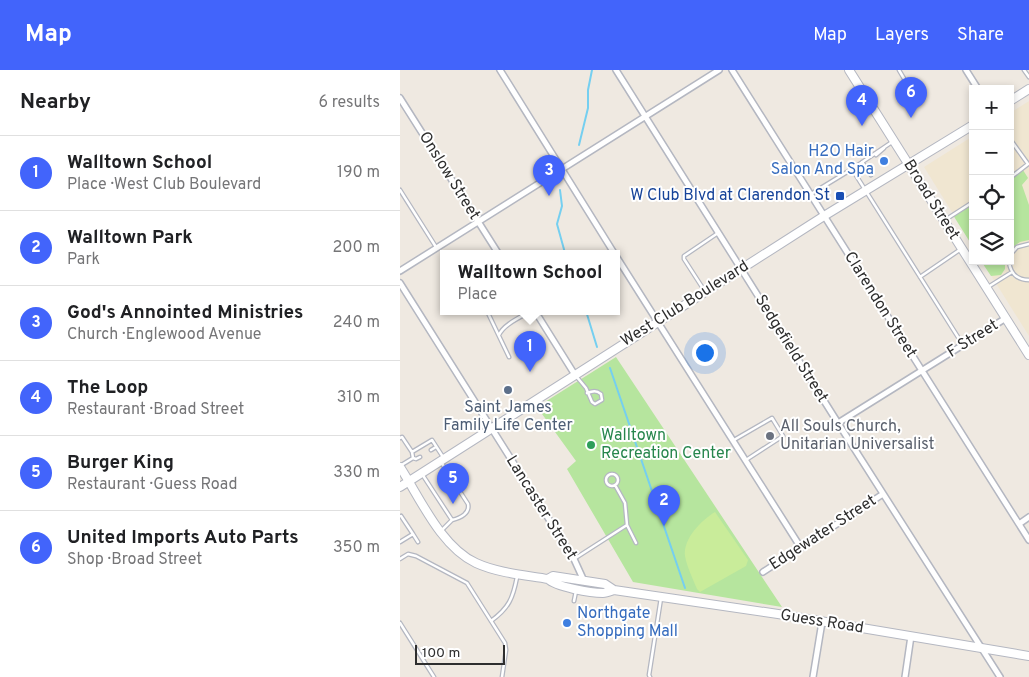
<!DOCTYPE html>
<html lang="en">
<head>
<meta charset="utf-8">
<style>
  body { margin:0; font-family:Overpass,sans-serif; background:#f2f2f2; color:#202124 }
  .controls { position:absolute; right:15px; top:15px; display:grid; overflow:hidden; border-radius:0px; box-shadow:0 2px 8px #0003 }
  .controls button { width:45px; height:45px; display:grid; place-items:center; padding:0; border:0; border-bottom:1px solid #e0e0e0; background:#fff; color:#202124; font:25px sans-serif }
  .scale { position:absolute; left:15px; bottom:12px; width:90px; box-sizing:border-box; padding-left:5px; border:2px solid #2e2e2e; border-top:0; font-size:14px; line-height:18px; white-space:nowrap; color:#2e2e2e; -webkit-text-stroke:4px #fff; paint-order:stroke }
  .you { position:absolute; left:304px; top:282px; width:18px; height:18px; margin:-12px; border:4px solid #fff; border-radius:50%; background:#1a73e8; box-shadow:0 0 0 8px #1a73e833 }
  .badge { display:grid; place-items:center; width:32px; height:32px; border-radius:50%; background:#4264fb; color:#fff; font-size:16px; font-weight:700 }
  .pin { position:absolute; translate:-50% -41px; filter:drop-shadow(0 1px 2px #0008) }
  .pin::after { content:''; position:absolute; top:26px; width:18px; height:15px; background:inherit; clip-path:polygon(0 0,100% 0,50% 100%) }
  .popup { position:absolute; left:40px; top:180px; width:180px; height:65px; box-sizing:border-box; display:grid; place-content:center; border-radius:0px; background:#fff; filter:drop-shadow(0 1px 4px #0005); font-size:16px; white-space:nowrap; color:#757577 }
  .popup b { font-size:19px; color:#202124 }
  .popup::after { content:''; position:absolute; left:50%; top:100%; margin-left:-10px; border:10px solid transparent; border-top-color:#fff }
  .list { margin:0; padding:0; list-style:none }
  h2 { display:flex; justify-content:space-between; align-items:center; height:65px; margin:0; padding:0 20px; font-size:21px }
  h2 small { font-size:16px; font-weight:400; color:#757577 }
  .list li { display:grid; grid-template-columns:32px 1fr auto; gap:15px; align-items:center; box-sizing:border-box; height:75px; padding:0 20px; border-top:1px solid #e0e0e0 }
  .list b { display:block; font-size:19px; white-space:nowrap }
  .list p { margin:0; font-size:16px; white-space:nowrap; color:#757577 }
  .list em { font-size:16px; font-style:normal; color:#757577 }
  .icon { flex:none; width:28px; height:28px; fill:none; stroke:currentColor; stroke-width:2; stroke-linecap:round; stroke-linejoin:round }
  .map { position:relative; flex:none; width:629px; height:607px; overflow:hidden }
  header { display:flex; align-items:center; gap:30px; box-sizing:border-box; height:70px; padding:0 25px; background:#4264fb; color:#fff }
  header strong { font-size:24px }
  nav { display:flex; gap:28px; margin-inline-start:auto; font-size:18px }
  main { display:flex }
  aside { flex:1; background:#fff }
  .map>svg:first-child { display:block }
</style>
</head>
<body>
<header>
<strong>Map</strong>
<nav><a>Map</a><a>Layers</a><a>Share</a></nav>
</header>
<main>
<aside>
<h2>Nearby<small>6 results</small></h2>
<ul class="list">
<li><span class="badge">1</span><div><b>Walltown School</b><p>Place · West Club Boulevard</p></div><em>190 m</em></li>
<li><span class="badge">2</span><div><b>Walltown Park</b><p>Park</p></div><em>200 m</em></li>
<li><span class="badge">3</span><div><b>God's Annointed Ministries</b><p>Church · Englewood Avenue</p></div><em>240 m</em></li>
<li><span class="badge">4</span><div><b>The Loop</b><p>Restaurant · Broad Street</p></div><em>310 m</em></li>
<li><span class="badge">5</span><div><b>Burger King</b><p>Restaurant · Guess Road</p></div><em>330 m</em></li>
<li><span class="badge">6</span><div><b>United Imports Auto Parts</b><p>Shop · Broad Street</p></div><em>350 m</em></li>
</ul>
</aside>
<div class="map">
<svg width="629" height="607" viewBox="0 0 629 607">
  <rect width="100%" height="100%" fill="#efe9e1"/>
  <!-- education -->
  <path fill="#f0e6d1" d="M629 31V266L582 191H610V43Z
    M573 66V176L524 97Z"/>
  <!-- green -->
  <path fill="#b6e59e" d="M623 100 628 108 622 115 629 135V170L620 172 610 179V108Z
    M573 132V177L553 145Z
    M581 191H605V199L601 205 591 206Z
    M216 287 382 537 233 512 167 399 176 391 137 337Z"/>
  <!-- pitch -->
  <path fill="#c9ec9a" d="M315 442 348 490 346 496 300 522 297 519C293 509 287 497 285 486 283 468 302 450 315 442Z"/>
  <g fill="none" stroke-linecap="round" stroke-linejoin="round">
    <!-- stream -->
    <path stroke="#75cff0" stroke-width="2" d="M179 75 188 38V20L192 0
      M160 120 162 136 157 154 165 183
      M186 241 197 277
      M210 298 285 518"/>
    <defs>
      <path id="lane" d="M499 0 516 29
        M624 0 629 7
        M610 69 628 94 610 108
        M492 72 452 99 563 275
        M476 85 484 78
        M462 92 471 105
        M0 120 36 177
        M411 124 452 99
        M545 150 573 132
        M610 185 617 177 629 174
        M609 191C610 203 617 210 629 210
        M520 207 561 179
        M588 217 612 202
        M304 220 284 189V186L318 163
        M87 241 109 287
        M99 265C104 254 121 247 131 241
        M176 306 186 318 192 332 195 334 202 330 201 324C196 320 193 321 187 323
        M0 368 2 367 12 382 32 370 43 387
        M334 370 372 348 383 366 346 390
        M31 380 36 377
        M13 388 16 389 20 387
        M0 396 13 388 12 382
        M22 404 52 450C61 448 70 443 68 434L41 392
        M206 410a6 6 0 1 1 12 0a6 6 0 1 1-12 0Z
        M215 415 225 433 227 455 236 473
        M1 446 13 464
        M41 461 52 450
        M0 472 13 464 18 472
        M0 489 8 484 16 486 67 513 105 573 106 580 102 607
        M174 489 227 455
        M174 531 176 521
        M91 551C109 538 113 528 117 507
        M0 553 34 607
        M250 607 249 605 261 528"/>
      <path id="street" d="M100 0 214 183
        M216 0 438 353 600 607
        M332 0 629 470
        M566 0 578 19
        M0 28 98 183
        M216 186 401 478
        M0 201 319 0
        M0 213 174 489 184 511
        M135 241 175 305
        M438 353 606 248
        M619 454 629 447
        M363 502 483 424
        M413 607 422 552
        M505 607 511 566"/>
      <path id="secondary" d="M449 0 629 285
        M610 31 629 19
        M0 397C20 428 41 477 76 493 98 503 124 505 148 509 156 517 191 523 203 523 207 523 211 521 214 520
        M0 417 424 146 573 55
        M148 509 153 506 205 514 214 520 378 544 629 586"/>
    </defs>
    <!-- lane casing -->
    <use href="#lane" stroke="#b4b7c1" stroke-width="5"/>
    <!-- street casing -->
    <use href="#street" stroke="#b4b7c1" stroke-width="8"/>
    <!-- secondary casing -->
    <use href="#secondary" stroke="#b4b7c1" stroke-width="10"/>
    <!-- lane -->
    <use href="#lane" stroke="#fff" stroke-width="2.5"/>
    <!-- street -->
    <use href="#street" stroke="#fff" stroke-width="5"/>
    <!-- secondary -->
    <use href="#secondary" stroke="#fff" stroke-width="8"/>
  </g>
  <!-- markers -->
  <g fill="#3f7fe0" stroke="#fff" stroke-width="2">
    <circle cx="484" cy="91" r="5"/>
    <circle cx="167" cy="553" r="5"/>
  </g>
  <rect fill="#1a4fb4" stroke="#fff" stroke-width="2" x="435" y="121" width="10" height="10" rx="2.5"/>
  <circle fill="#5c6f8a" stroke="#fff" stroke-width="2" cx="108" cy="320" r="5"/>
  <circle fill="#6b7280" stroke="#fff" stroke-width="2" cx="370" cy="366" r="5"/>
  <circle fill="#2e9e5b" stroke="#fff" stroke-width="2" cx="191" cy="375" r="5"/>
  <g text-anchor="middle" dominant-baseline="central" stroke-width="4" stroke-linejoin="round" paint-order="stroke">
    <!-- shop labels -->
    <g font-size="16" fill="#366cbe" stroke="#fff" text-anchor="end">
      <text x="474" y="82">H2O Hair<tspan x="474" dy="18">Salon And Spa</tspan></text>
      <text x="177" y="544" text-anchor="start">Northgate<tspan x="177" dy="18">Shopping Mall</tspan></text>
    </g>
    <!-- street labels -->
    <g font-size="16" fill="#2e2e2e" stroke="#fff">
      <text transform="translate(49 106) rotate(58)">Onslow Street</text>
      <text transform="translate(531 130) rotate(58)">Broad Street</text>
      <text transform="translate(285 234) rotate(-32)">West Club Boulevard</text>
      <text transform="translate(480 235) rotate(58)">Clarendon Street</text>
      <text transform="translate(573 269) rotate(-32)">F Street</text>
      <text transform="translate(391 279) rotate(58)">Sedgefield Street</text>
      <text transform="translate(141 438) rotate(58)">Lancaster Street</text>
      <text transform="translate(423 463) rotate(-33)">Edgewater Street</text>
      <text transform="translate(422 552) rotate(9)">Guess Road</text>
    </g>
    <!-- transit labels -->
    <g font-size="16" fill="#164399" stroke="#fff" text-anchor="end">
      <text x="430" y="126">W Club Blvd at Clarendon St</text>
    </g>
    <!-- service labels -->
    <g font-size="16" fill="#4e5e75" stroke="#fff">
      <text x="108" y="338">Saint James<tspan x="108" dy="18">Family Life Center</tspan></text>
    </g>
    <!-- worship labels -->
    <g font-size="16" fill="#5b616d" stroke="#fff" text-anchor="start">
      <text x="380" y="357">All Souls Church,<tspan x="380" dy="18">Unitarian Universalist</tspan></text>
    </g>
    <!-- leisure labels -->
    <g font-size="16" fill="#27864d" stroke="#fff" text-anchor="start">
      <text x="201" y="366">Walltown<tspan x="201" dy="18">Recreation Center</tspan></text>
    </g>
  </g>
</svg>
<div class="controls">
<button>+</button>
<button>−</button>
<button><svg class="icon" aria-label="locate" viewBox="0 0 24 24"><circle cx="12" cy="12" r="6"/><path d="M12 2v4M12 18v4M2 12h4M18 12h4"/></svg></button>
<button><svg class="icon" aria-label="layers" viewBox="0 0 24 24"><path d="M12 4l9 5-9 5-9-5zM3 14l9 5 9-5"/></svg></button>
</div>
<div class="scale">100 m</div>
<div class="you"></div>
<div class="pin badge" style="left:130px;top:302px">1</div>
<div class="popup"><b>Walltown School</b>Place</div>
<div class="pin badge" style="left:264px;top:456px">2</div>
<div class="pin badge" style="left:149px;top:126px">3</div>
<div class="pin badge" style="left:462px;top:56px">4</div>
<div class="pin badge" style="left:53px;top:434px">5</div>
<div class="pin badge" style="left:511px;top:48px">6</div>
</div>
</main>
</body>
</html>
